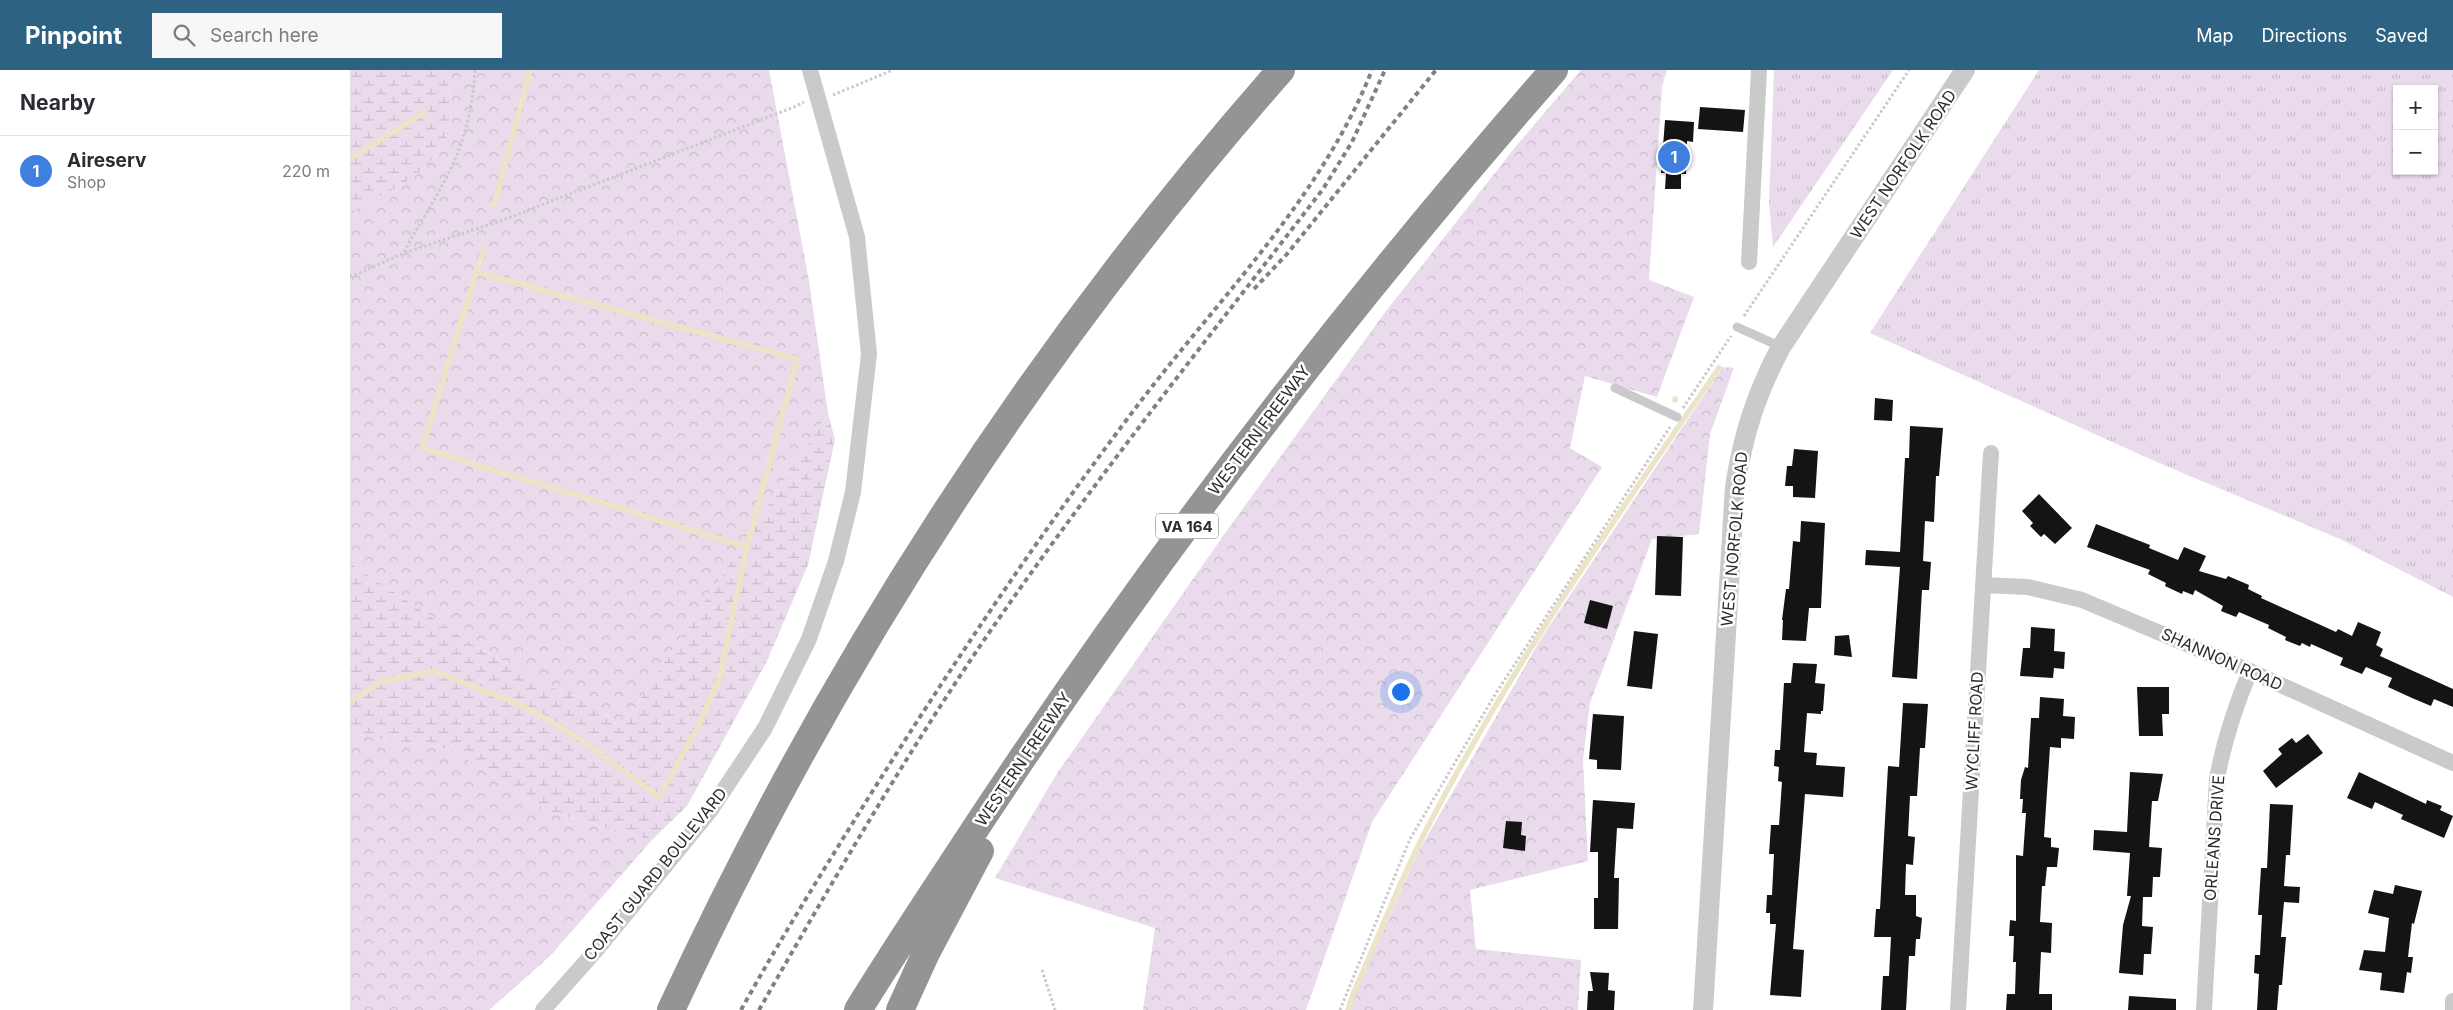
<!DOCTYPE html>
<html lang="en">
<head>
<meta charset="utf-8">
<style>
  body { margin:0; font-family:Inter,sans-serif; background:#f7f7f7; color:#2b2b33 }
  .controls { position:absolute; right:15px; top:15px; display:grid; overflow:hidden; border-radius:0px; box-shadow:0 1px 4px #0004 }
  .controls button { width:45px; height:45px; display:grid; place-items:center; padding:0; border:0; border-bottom:1px solid #e1e1e2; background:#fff; color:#2b2b33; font:25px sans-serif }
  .you { position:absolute; left:1050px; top:621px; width:18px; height:18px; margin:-12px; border:4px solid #fff; border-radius:50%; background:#1a73e8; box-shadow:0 0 0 8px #1a73e833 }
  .badge { display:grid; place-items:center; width:32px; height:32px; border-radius:50%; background:#2e6282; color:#fff; font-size:16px; font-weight:700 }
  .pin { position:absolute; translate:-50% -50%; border:2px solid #fff; box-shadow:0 1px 5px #0006 }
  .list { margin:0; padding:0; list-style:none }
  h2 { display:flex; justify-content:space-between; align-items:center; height:65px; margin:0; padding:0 20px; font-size:21px }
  h2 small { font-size:16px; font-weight:400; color:#7c7c81 }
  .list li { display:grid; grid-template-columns:32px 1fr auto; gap:15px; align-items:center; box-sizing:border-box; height:70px; padding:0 20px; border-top:1px solid #e1e1e2 }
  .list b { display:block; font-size:19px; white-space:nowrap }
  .list p { margin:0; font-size:16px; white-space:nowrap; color:#7c7c81 }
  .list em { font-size:16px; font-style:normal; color:#7c7c81 }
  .icon { flex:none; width:28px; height:28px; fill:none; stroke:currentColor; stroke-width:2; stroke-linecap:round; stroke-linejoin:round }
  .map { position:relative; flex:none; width:2103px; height:940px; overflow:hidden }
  header { display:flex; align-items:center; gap:30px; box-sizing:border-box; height:70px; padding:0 25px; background:#2e6282; color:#fff }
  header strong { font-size:24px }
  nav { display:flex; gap:28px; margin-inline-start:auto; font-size:18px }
  .search { width:350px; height:45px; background:#f7f7f7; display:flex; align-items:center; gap:12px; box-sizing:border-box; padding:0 18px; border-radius:0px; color:#7c7c81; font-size:19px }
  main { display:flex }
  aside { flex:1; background:#fff }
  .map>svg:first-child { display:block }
</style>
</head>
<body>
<header>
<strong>Pinpoint</strong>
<div class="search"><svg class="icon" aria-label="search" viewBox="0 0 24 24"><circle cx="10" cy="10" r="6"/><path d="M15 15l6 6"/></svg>Search here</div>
<nav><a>Map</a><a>Directions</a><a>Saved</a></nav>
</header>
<main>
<aside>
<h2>Nearby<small></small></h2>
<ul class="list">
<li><span class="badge" style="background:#3f7fe0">1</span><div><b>Aireserv</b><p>Shop</p></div><em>220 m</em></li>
</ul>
</aside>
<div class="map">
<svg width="2103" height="940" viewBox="0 0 2103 940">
  <defs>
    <pattern id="grass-tufts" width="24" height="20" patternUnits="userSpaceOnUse" patternTransform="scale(1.25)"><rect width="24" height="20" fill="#e9dbeb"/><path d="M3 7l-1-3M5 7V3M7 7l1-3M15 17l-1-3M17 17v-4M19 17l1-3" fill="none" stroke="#c8bcca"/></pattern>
    <pattern id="forest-crowns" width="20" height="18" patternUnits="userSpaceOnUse" patternTransform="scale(1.25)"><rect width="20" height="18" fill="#e9dbeb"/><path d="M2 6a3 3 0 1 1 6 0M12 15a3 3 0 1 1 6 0" fill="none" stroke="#c8bcca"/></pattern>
    <pattern id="wetland-marsh" width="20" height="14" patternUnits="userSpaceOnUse" patternTransform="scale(1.25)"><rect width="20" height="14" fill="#e9dbeb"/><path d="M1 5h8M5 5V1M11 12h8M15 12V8" fill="none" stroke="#c8bcca"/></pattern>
  </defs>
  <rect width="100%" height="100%" fill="#fff"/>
  <!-- grass -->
  <path fill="url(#grass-tufts)" fill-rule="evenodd" d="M1424 0H1543L1423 177 1419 133Z
    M1689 0H2103V527L1990 469 1809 393 1520 263ZM2047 19H2084V101H2047Z"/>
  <!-- forest -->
  <path fill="url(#forest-crowns)" d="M97 0H419L459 211 478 344 271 658 237 630 201 617 132 580 0 493V142C69 107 115 89 97 0Z
    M1231 0H1317L1312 17 1299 210 1344 227 1307 327 1235 306 1220 378 1252 397 1022 752 956 940H793L805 858 645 808 706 705 873 466 1036 241 1167 75Z
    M1373 297 1384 298 1360 364 1349 464 1302 469 1240 633 1233 690 1238 791 1120 820 1126 879 1231 890 1228 940H998L1068 782 1192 567Z
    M8 665 102 680 200 742 302 770 200 886 139 940H0V668Z"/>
  <!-- wetland -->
  <path fill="url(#wetland-marsh)" d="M0 0H97C115 89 69 107 0 142Z
    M478 344 485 369 458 495 417 591 337 736 302 770 200 742 102 680 8 665 0 668V493L132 580 201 617 237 630 271 658Z"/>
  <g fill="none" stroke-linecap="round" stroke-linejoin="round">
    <!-- stream -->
    <path stroke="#ebe4c7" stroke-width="5.5" d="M0 89 75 42
      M144 135 180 0
      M126 202 447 289 397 477
      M1325 330V329
      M0 632 32 611 84 601 168 634 199 650 230 669 309 727 346 661 369 610 397 477 72 378 134 178
      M998 940 1003 924C1030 864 1053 802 1084 745 1166 589 1269 443 1369 298"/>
  </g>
  <!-- building -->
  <path fill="#141414" d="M1350 37 1395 40 1393 62 1348 59Z
    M1315 50 1344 52 1343 72 1337 71 1336 104H1331V119H1315L1316 103H1311Z
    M1525 328 1543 330 1542 351 1524 350Z
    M1560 356 1593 358 1589 406H1586L1584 452 1575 451 1573 491 1581 492 1579 520H1572L1567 609 1542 607 1550 497 1515 495 1516 480 1550 482 1555 388H1559Z
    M1444 379 1468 381 1465 428 1443 427V416H1435L1437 396H1442Z
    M1689 424 1722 458 1705 474 1694 464 1691 467 1680 456 1683 453 1672 441Z
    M1451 451 1475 453 1471 538H1459L1456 571 1432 570 1433 550H1432L1436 519H1439L1443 471 1450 472Z
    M1746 454 1800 475 1799 478 1828 490 1834 477 1856 486 1849 501 1876 509 1878 506 1899 515 1898 519 1912 526 1911 528 1986 562 1988 559 2002 566 2008 552 2031 562 2026 575 2033 579 2030 586 2103 619V637L2084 629 2081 636 2062 628 2038 617 2042 608 2016 597 2012 604 1990 595 1993 588 1961 574 1960 577 1952 573 1950 576 1935 570 1936 567 1918 558 1919 555 1889 542 1886 547 1871 541 1873 536 1845 520 1843 525 1833 521 1832 524 1815 516 1816 513 1798 504 1800 500 1737 477Z
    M1307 466 1333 467 1331 526 1305 525Z
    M1240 530 1263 536 1257 559 1234 553Z
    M1681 557 1705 559 1704 581 1715 582 1714 599 1704 598 1703 608 1670 606 1673 578H1680Z
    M1284 561 1308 564 1302 619 1277 616Z
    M1499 565 1502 587 1484 585 1485 566Z
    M1443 593 1467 594 1465 613 1475 614 1473 641H1471V644L1457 643 1454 682 1467 683 1466 695 1495 697 1493 727 1455 724 1443 879 1454 880 1451 927 1420 925 1426 854H1420V843H1416L1417 825H1422L1424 784H1419L1421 755H1429L1432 712 1428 711 1429 697 1424 696 1425 680H1430L1434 613H1441Z
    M1787 617H1819V644H1812L1813 666H1789Z
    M1690 627 1714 629 1713 646 1725 647 1724 669 1711 668V678L1700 677 1694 767 1701 768V777L1709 778 1707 797H1697L1695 816H1692L1690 852 1702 853 1701 883 1691 882 1689 924H1702V940H1656L1657 924H1665L1666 892H1663L1664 866H1659L1660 850 1666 851V785L1673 786 1676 743H1672L1673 729H1670L1671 710 1675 697 1678 698 1681 648H1689Z
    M1553 633 1578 634 1575 678H1570L1567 726H1560L1558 766 1565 767 1563 795 1556 794 1555 825H1566V846L1572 848 1570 869H1566L1565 886H1559L1556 940H1531L1533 906H1539L1541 867H1524L1526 839H1530L1538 696 1549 697Z
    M1243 644 1274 646 1271 700 1247 699V690L1239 689Z
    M1958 664 1973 683 1926 718 1913 701 1932 684 1928 679 1942 668 1946 673Z
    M1780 702 1813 704 1808 731H1802L1799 777 1812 778 1810 807H1803L1802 827H1793L1792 856 1803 857 1801 884H1794L1793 905 1769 903 1773 855 1781 826H1777L1780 783 1743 780 1744 760 1777 762Z
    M2009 702 2076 734 2077 730 2092 736 2090 740 2103 746 2094 768 2051 749 2053 745 2025 732 2022 739 1997 728Z
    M1243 730 1285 733 1283 759 1267 758 1264 808H1269L1268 859H1244V828H1248V782H1240Z
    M1920 734 1943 735 1940 785H1936L1934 816 1950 817 1949 833 1934 832 1931 867H1936L1932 915H1929L1927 940H1907L1909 904 1904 903 1905 885H1910L1912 845H1908L1911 798H1917Z
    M1156 751 1172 752 1171 765 1176 766 1175 781 1153 778Z
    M2045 815 2072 821 2064 854 2062 853 2058 887H2063L2061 903 2057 902 2054 923 2030 920 2032 903 2009 900 2014 880 2035 882 2039 848 2018 843 2024 820 2043 824Z
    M1240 902 1259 903 1258 920 1265 921 1264 940H1237L1238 921H1243Z
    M1779 926 1826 929V940H1778Z"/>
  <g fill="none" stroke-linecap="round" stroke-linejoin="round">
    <!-- path -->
    <path stroke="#cacaca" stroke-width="3" stroke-dasharray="2.5 2.5" stroke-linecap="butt" d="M483 25 543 0
      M54 182C67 157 83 134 96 108 114 74 123 38 125 0
      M0 207 54 183 153 150 444 37 454 32
      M1394 246 1559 0
      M1333 338 1381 266
      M692 900 705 940
      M990 940 1060 769 1146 623 1320 357"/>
    <!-- service -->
    <path stroke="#cacaca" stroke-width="9" d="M1387 257 1431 277
      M1265 318 1327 347"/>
    <!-- minor -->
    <path stroke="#cacaca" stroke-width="16" d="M1399 192 1409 0
      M1633 515 1678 517 1732 530 1900 601 2103 693
      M193 940 248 878 360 741 415 658 459 569 486 491 503 422 519 284 507 167 460 0
      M1608 940 1641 383
      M1854 940 1867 709C1874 670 1885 637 1900 601
      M2103 940V931"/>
    <!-- tertiary -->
    <path stroke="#cacaca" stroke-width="20" d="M1353 940 1385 417C1393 365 1406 324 1431 277L1615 0"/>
    <!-- motorway -->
    <path stroke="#949494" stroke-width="28" d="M321 940C480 597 681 284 931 0
      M508 940C548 875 591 811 633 747 806 485 997 236 1204 0
      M550 940 576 883 630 781"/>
    <!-- rail -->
    <path stroke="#828282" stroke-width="4" stroke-dasharray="5 4" stroke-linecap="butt" d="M904 219 937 184 1086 0
      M391 940C431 868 474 799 517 730 600 598 687 468 781 344 864 233 970 131 1022 0
      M409 940C479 817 551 693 630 576 737 419 857 270 973 119L1002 72 1035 0"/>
  </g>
  <g text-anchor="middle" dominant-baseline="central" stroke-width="5" stroke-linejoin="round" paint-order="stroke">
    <!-- shield labels -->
    <rect fill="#fff" stroke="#6c6c6c" stroke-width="1" x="806" y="443.5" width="62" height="25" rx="4"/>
    <g font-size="15" font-weight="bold" fill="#2d2d2d">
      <text x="837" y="456">VA 164</text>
    </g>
    <!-- street labels -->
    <g font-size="16" fill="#2d2d2d" stroke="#fff">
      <text transform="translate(1553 94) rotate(-56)">WEST NORFOLK ROAD</text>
      <text transform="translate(909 360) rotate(-53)">WESTERN FREEWAY</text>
      <text transform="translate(1384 469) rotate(-85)">WEST NORFOLK ROAD</text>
      <text transform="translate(1872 589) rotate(24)">SHANNON ROAD</text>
      <text transform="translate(1624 661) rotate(-87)">WYCLIFF ROAD</text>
      <text transform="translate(673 689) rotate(-56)">WESTERN FREEWAY</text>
      <text transform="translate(1864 768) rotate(-86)">ORLEANS DRIVE</text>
      <text transform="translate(305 804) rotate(-51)">COAST GUARD BOULEVARD</text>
    </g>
  </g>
</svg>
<div class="controls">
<button>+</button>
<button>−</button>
</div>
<div class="you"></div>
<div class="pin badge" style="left:1324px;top:87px;background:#3f7fe0">1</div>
</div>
</main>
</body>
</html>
